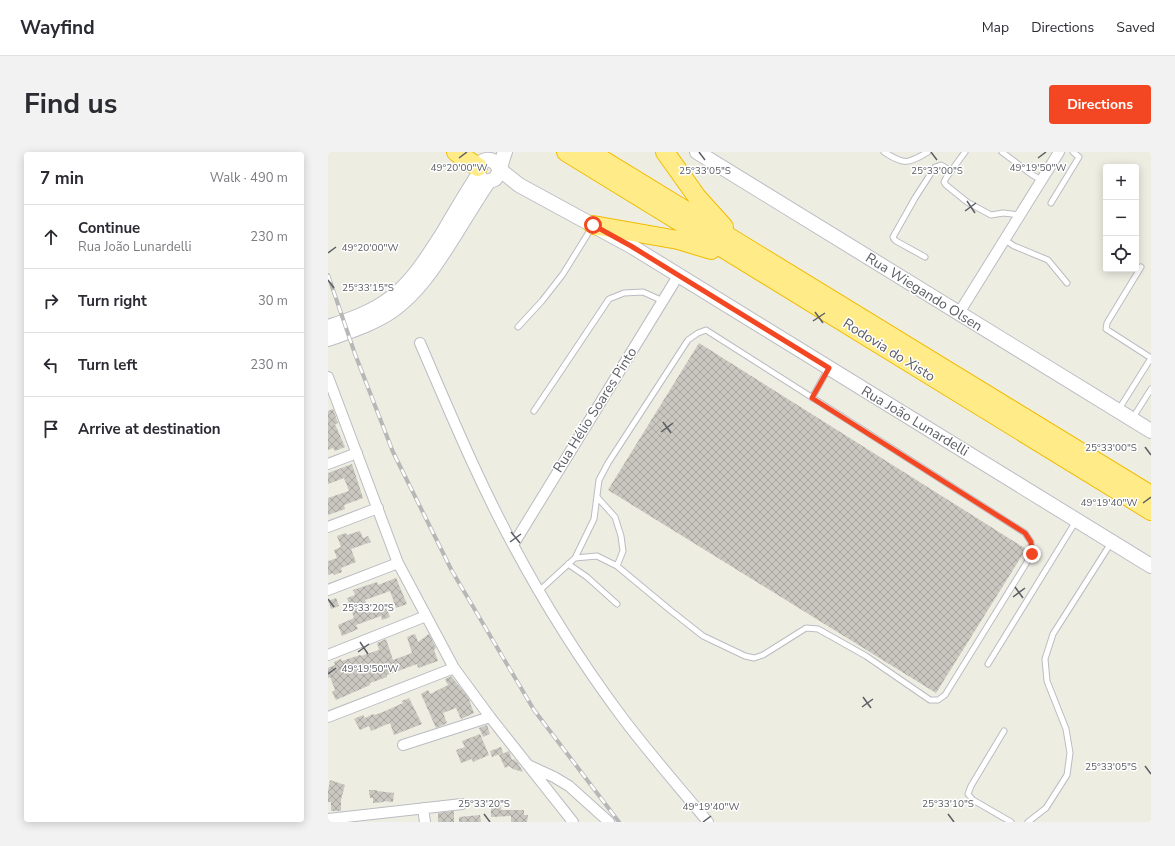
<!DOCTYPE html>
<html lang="en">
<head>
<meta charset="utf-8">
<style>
  body { margin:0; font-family:"Nunito Sans",sans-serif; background:#f2f2f3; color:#2b2b33 }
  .controls { position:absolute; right:12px; top:12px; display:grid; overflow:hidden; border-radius:4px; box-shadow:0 2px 10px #0003 }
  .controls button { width:36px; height:36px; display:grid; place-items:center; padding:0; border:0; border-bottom:1px solid #e1e1e2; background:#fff; color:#2b2b33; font:20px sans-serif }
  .stop { position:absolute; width:12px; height:12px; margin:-9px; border:3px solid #f34723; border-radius:50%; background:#fff }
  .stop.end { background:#f34723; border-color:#fff; box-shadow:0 1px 4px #0008 }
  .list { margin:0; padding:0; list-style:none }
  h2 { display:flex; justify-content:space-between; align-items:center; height:52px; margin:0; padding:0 16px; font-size:17px }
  h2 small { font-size:13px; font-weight:400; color:#7c7c81 }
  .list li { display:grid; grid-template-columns:26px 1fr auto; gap:12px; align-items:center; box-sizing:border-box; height:64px; padding:0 16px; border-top:1px solid #e1e1e2 }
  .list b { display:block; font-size:15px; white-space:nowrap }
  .list p { margin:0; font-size:13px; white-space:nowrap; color:#7c7c81 }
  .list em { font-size:13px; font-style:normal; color:#7c7c81 }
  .icon { flex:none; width:22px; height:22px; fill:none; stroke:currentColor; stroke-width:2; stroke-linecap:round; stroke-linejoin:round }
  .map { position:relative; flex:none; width:823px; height:670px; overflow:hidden; border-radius:4px }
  header { display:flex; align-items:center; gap:24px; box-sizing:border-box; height:56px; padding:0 20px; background:#fff; border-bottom:1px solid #e1e1e2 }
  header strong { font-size:19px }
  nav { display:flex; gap:22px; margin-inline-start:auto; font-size:14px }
  .intro { display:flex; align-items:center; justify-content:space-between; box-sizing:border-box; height:96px; padding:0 24px }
  h1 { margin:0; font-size:28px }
  .button { padding:10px 18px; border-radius:4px; background:#f34723; color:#fff; font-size:14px; font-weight:700 }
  main { display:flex; gap:24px; padding:0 24px }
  aside { flex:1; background:#fff; border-radius:4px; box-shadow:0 2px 10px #0003 }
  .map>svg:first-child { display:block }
</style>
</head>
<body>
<header>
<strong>Wayfind</strong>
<nav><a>Map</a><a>Directions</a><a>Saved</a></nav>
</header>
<div class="intro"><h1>Find us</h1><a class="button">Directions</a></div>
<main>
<aside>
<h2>7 min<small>Walk · 490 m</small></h2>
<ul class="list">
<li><svg class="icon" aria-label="ahead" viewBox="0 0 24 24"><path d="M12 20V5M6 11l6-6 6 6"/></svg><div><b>Continue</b><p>Rua João Lunardelli</p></div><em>230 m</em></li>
<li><svg class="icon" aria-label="right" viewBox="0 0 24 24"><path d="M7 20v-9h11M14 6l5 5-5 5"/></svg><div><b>Turn right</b></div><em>30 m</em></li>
<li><svg class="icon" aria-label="left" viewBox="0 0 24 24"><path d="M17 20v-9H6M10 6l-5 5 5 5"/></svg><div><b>Turn left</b></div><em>230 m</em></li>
<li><svg class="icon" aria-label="arrive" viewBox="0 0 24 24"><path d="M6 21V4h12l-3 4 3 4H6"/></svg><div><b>Arrive at destination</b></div></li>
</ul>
</aside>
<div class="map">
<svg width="823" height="670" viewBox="0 0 823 670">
  <defs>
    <pattern id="building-cross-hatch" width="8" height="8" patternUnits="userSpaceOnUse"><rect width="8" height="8" fill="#c9c7bf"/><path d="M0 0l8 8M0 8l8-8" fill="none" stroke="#a6a59f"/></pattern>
  </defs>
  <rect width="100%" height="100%" fill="#eeede2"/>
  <!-- building -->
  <path fill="url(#building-cross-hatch)" d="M371 191 698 397 608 541 280 338Z
    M5 257 10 271 7 272 17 295 7 299 5 296 0 298V259Z
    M24 312 35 346 16 353 17 357 0 363V346L21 339 16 326 0 332V321Z
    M32 379 35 386 40 384 43 390 23 397 28 410 13 416 14 420 6 423 5 421 0 423V409L9 406 6 398 13 395 9 384 18 381 19 383Z
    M68 426 79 452 68 456 62 439 37 448 42 461 58 455 62 465 54 468 53 464 28 473 30 477 14 484 10 473 26 466 19 446 27 443 25 438 49 430 50 433Z
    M8 446 11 454 3 457 0 449Z
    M87 482 90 490 101 482 108 496 106 498 110 509 90 516 89 512 59 523V525L42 531V533L8 548 4 540 7 538 2 525 0 526V516L7 513 6 510 13 507 14 509 32 503 33 504 51 498 49 491 58 487 65 508 84 501 79 485Z
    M123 524 140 545 146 561 133 567 128 556 115 561 119 571 108 576 93 542 100 538 102 542 120 533 117 527Z
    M81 546 94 572 66 583 62 571 43 579 41 574 32 578 26 567 35 563 37 566 45 562 46 563 55 560 75 551 74 549Z
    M159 573 162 582 155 585 151 576Z
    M152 582 161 603 145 610 144 607 133 611 128 598 137 595 134 589Z
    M173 595 175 601 164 605 162 599Z
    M181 599 184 608 186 607 190 611 195 620 185 617 181 614 177 616 171 603Z
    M2 628 17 633 13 648V659H3V650H0V639Z
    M41 638H49V639L66 641 65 650 56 649V650L45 651V646H42Z
    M163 652H173V658H196V663H200L199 670H183V664L163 665Z
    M126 659V670H110V661Z
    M152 663 153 670H131V665Z"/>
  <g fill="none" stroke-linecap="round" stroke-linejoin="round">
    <defs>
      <path id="lane" d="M556 0C577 13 579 12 600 0
        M637 0 618 26 616 30 618 33 639 50 663 63 675 61 692 63
        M674 0 703 22 713 28
        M723 51 751 5 745 0
        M677 88 686 94 720 108 739 131
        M597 105 568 89 566 87 565 85 587 46 607 15 613 13 623 19
        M190 175 214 149 235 122 261 80
        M484 246 500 217
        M791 257 823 206 778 177 779 171 813 115
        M206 259 281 147 296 141 315 140 335 149
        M804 267 823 237
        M269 345 287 365 293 384 295 399 289 414
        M240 412 259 425 289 452
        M211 439 247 406 266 367 271 328 280 311 360 188 370 181 378 178 697 381 703 390 704 402 617 543 610 548H602L538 504 490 477 478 476 435 503 426 506 417 504 375 484 342 458 289 414 269 404 247 406
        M660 512 748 369
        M676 579 643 634 640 642 645 648 683 670
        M700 670 718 656 739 623 742 601 738 577 719 529 717 507 725 482 783 391"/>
      <path id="street" d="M631 161 731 0
        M92 191C121 258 149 326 184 391 216 451 253 510 294 565 321 601 351 635 380 670
        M0 225 70 411 126 516 162 565 245 670
        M0 312 29 301
        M0 375 50 356
        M185 393 350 124
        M0 438 70 411
        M0 503 98 464
        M0 565 126 516
        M75 593 162 565
        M200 613 226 625 241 634 281 670
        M95 656 97 670
        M0 667 134 652"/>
      <path id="secondary" d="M177 0C173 9 173 20 167 27L160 30C151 28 147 20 151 12 159 5 168 7 171 17L191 33 303 94 823 414
        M369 0 823 279
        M0 175C22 168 45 160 64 145 86 128 100 104 115 81 126 62 138 42 150 23
        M0 187C22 179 45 172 64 159 92 139 108 112 126 84 137 66 148 48 160 30"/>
      <path id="highway" d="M128 0 150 15
        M238 0 823 359
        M262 0 823 343
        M337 0 369 45 396 75
        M265 73 350 88 383 98"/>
    </defs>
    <!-- lane casing -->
    <use href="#lane" stroke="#babcc2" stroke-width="7"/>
    <!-- street casing -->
    <use href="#street" stroke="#babcc2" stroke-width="12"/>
    <!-- secondary casing -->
    <use href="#secondary" stroke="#bbbec5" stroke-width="16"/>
    <!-- highway casing -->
    <use href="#highway" stroke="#f1bc00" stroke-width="20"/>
    <!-- lane -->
    <use href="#lane" stroke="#fff" stroke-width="5"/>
    <!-- street -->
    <use href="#street" stroke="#fff" stroke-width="10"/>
    <!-- secondary -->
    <use href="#secondary" stroke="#fff" stroke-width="14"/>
    <!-- highway -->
    <use href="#highway" stroke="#ffec89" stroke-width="18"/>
    <defs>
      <path id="rail" d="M0 123 27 202 65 300 124 419 206 558 291 670"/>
    </defs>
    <!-- rail casing -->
    <use href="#rail" stroke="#b6b7b7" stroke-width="4"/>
    <!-- rail -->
    <use href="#rail" stroke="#fff" stroke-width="2.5" stroke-dasharray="8" stroke-linecap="butt"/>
  </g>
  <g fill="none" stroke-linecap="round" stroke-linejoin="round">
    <!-- route -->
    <path stroke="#f34723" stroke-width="5" d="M265 73 303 94 501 216 484 246 697 381 703 390 704 402"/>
  </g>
  <!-- ticks -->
  <path fill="none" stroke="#5b5e64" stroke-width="1.5" d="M371 0 377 8M603 0 609 8M131 6 139 0M710 6 718 0M639 49 647 61M637 59 648 51M0 101 8 95M0 128 6 136M487 160 495 171M485 169 497 161M335 270 343 281M333 280 345 271M817 295 823 303M815 351 823 345M183 380 192 391M182 390 193 382M687 435 695 446M685 445 697 436M0 447 6 455M32 490 40 502M30 500 41 492M0 522 8 516M535 545 543 556M534 555 545 547M817 614 823 622M156 662 162 670M620 662 626 670M375 670 383 664"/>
  <g text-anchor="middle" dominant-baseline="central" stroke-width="3" stroke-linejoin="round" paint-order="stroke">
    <!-- street labels -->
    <g font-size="14" fill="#5b5e64" stroke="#fff">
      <text transform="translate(596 140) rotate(32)">Rua Wiegando Olsen</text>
      <text transform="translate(561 198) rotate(32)">Rodovia do Xisto</text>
      <text transform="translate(267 258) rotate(-58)">Rua Hélio Soares Pinto</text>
      <text transform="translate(587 269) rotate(31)">Rua João Lunardelli</text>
    </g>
  </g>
  <g font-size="10" text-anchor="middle" fill="#5b5e64" stroke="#fff" stroke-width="3" stroke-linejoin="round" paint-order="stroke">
    <text x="131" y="19">49°20'00"W</text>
    <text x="710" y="19">49°19'50"W</text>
    <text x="377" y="22">25°33'05"S</text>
    <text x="609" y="22">25°33'00"S</text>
    <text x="42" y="99">49°20'00"W</text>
    <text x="40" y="139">25°33'15"S</text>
    <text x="783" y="299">25°33'00"S</text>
    <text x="781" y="354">49°19'40"W</text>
    <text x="40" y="459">25°33'20"S</text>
    <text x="42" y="520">49°19'50"W</text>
    <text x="783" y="618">25°33'05"S</text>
    <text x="156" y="655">25°33'20"S</text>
    <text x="620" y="655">25°33'10"S</text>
    <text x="383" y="658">49°19'40"W</text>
  </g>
</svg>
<div class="controls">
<button>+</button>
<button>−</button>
<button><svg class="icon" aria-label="locate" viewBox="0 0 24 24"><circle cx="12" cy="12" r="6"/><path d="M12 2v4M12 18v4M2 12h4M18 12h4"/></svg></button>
</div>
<div class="stop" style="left:265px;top:73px"></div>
<div class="stop end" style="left:704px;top:402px"></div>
</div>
</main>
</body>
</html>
